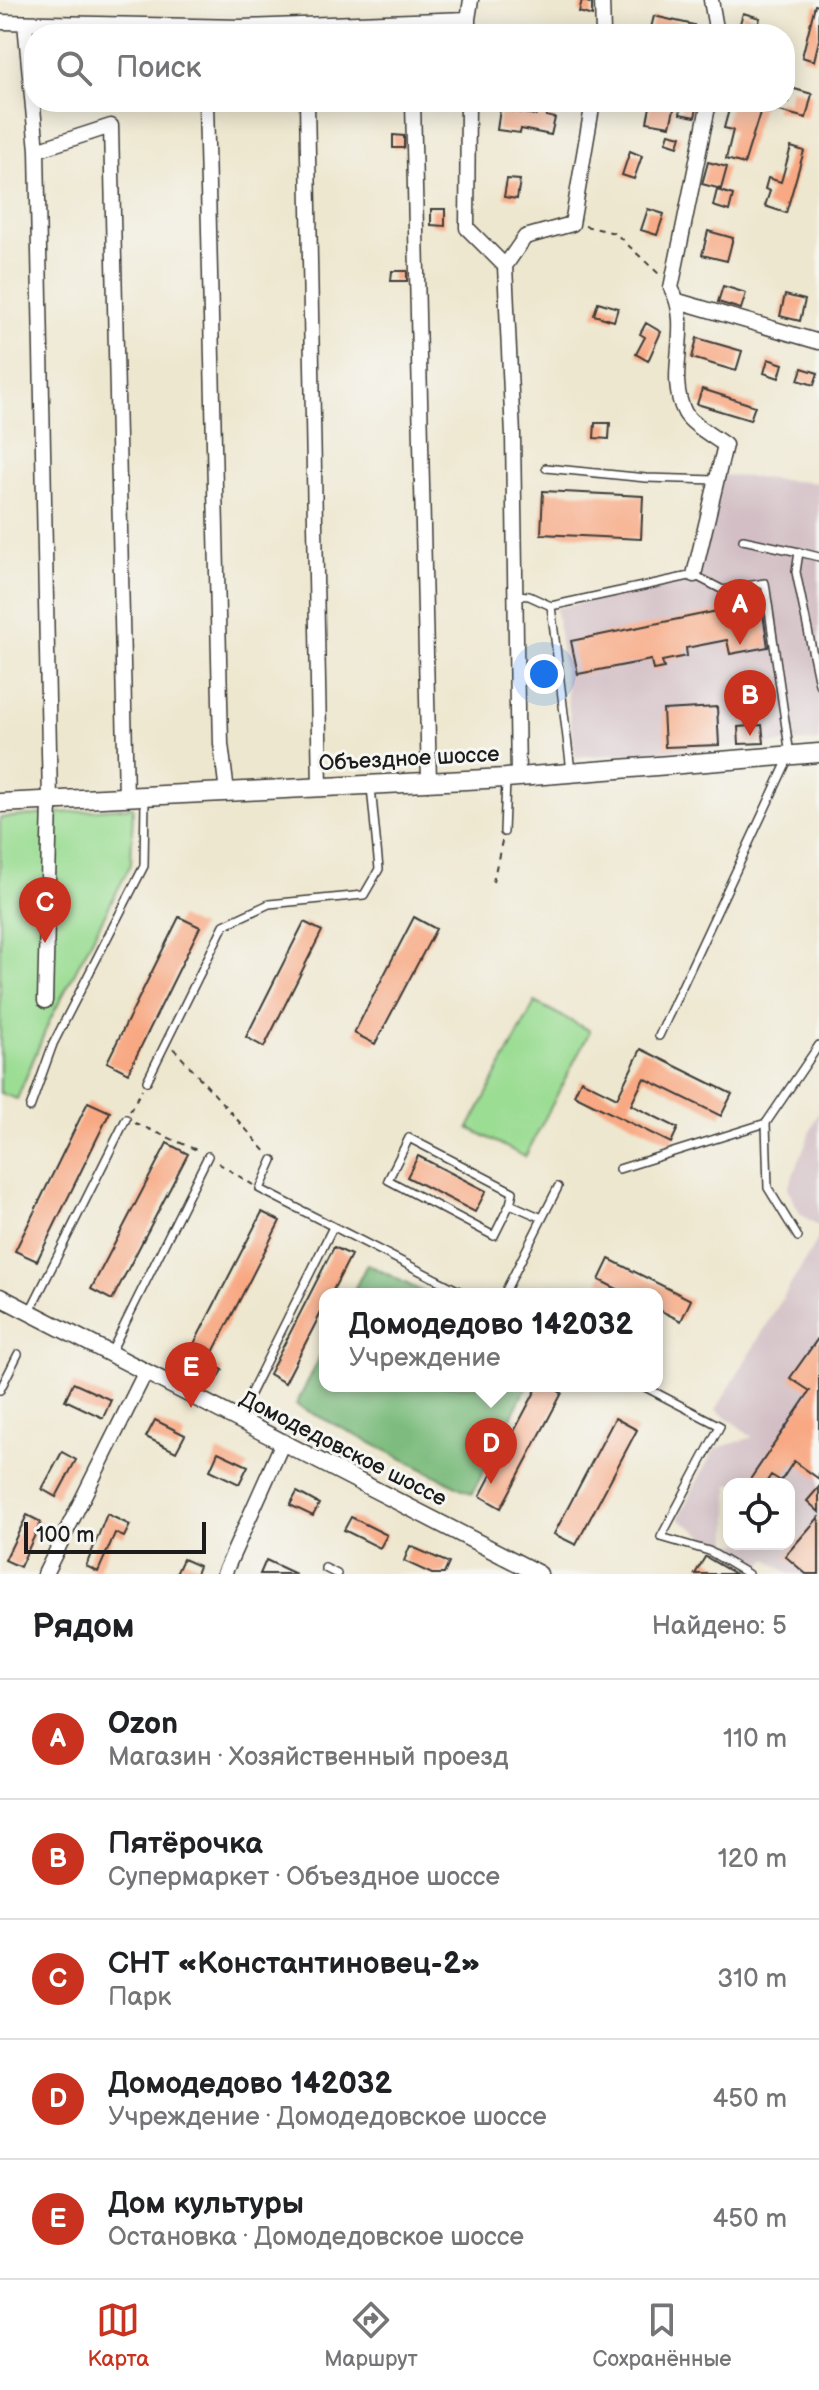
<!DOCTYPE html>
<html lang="ru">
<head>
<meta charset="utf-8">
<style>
  body { margin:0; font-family:"Balsamiq Sans",sans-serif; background:#f6f6f6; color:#202124 }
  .controls { position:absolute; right:24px; bottom:24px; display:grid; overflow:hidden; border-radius:16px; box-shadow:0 4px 20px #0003 }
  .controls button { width:72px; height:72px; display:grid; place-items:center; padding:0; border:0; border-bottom:2px solid #e0e0e0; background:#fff; color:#202124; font:40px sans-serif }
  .scale { position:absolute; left:24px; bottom:20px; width:182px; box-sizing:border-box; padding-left:8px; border:4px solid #1c1c1c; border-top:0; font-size:22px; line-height:28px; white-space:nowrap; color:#1c1c1c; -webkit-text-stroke:6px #f6f6f2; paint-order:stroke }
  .you { position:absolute; left:544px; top:674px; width:28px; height:28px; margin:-20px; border:6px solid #fff; border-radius:50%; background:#1a73e8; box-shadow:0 0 0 12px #1a73e833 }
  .badge { display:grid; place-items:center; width:52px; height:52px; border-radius:50%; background:#c8321e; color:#fff; font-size:26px; font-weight:700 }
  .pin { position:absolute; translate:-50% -66px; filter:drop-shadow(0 2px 4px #0008) }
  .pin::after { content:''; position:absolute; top:42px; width:28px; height:24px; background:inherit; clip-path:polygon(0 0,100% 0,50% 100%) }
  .popup { position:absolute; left:319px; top:1288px; width:344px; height:104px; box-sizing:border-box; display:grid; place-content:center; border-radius:16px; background:#fff; filter:drop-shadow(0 2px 6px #0005); font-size:26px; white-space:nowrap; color:#757577 }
  .popup b { font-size:30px; color:#202124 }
  .popup::after { content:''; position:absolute; left:50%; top:100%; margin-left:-16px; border:16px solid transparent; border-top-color:#fff }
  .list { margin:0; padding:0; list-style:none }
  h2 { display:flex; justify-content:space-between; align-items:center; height:104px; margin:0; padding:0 32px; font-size:34px }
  h2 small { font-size:26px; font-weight:400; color:#757577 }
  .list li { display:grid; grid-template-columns:52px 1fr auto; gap:24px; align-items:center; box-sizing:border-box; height:120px; padding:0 32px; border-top:2px solid #e0e0e0 }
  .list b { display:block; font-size:30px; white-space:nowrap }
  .list p { margin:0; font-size:26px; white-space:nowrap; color:#757577 }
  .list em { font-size:26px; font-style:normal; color:#757577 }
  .icon { flex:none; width:44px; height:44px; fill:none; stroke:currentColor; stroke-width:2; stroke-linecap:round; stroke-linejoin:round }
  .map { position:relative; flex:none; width:819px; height:1574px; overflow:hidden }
  .search { position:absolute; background:#fff; box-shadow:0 4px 20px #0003; left:24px; right:24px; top:24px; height:88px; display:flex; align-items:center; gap:20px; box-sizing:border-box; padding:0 28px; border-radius:32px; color:#757577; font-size:30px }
  .sheet { height:704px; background:#fff }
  nav { display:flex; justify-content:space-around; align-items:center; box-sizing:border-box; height:112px; border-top:2px solid #e0e0e0; background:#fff; font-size:22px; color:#757577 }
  nav a { display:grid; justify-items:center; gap:4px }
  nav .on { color:#c8321e }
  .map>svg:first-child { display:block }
</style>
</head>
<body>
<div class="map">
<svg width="819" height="1574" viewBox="0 0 819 1574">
  <rect width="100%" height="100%" fill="#f6f6f2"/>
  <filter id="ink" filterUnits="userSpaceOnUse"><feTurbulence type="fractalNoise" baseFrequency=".0125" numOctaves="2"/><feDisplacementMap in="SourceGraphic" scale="16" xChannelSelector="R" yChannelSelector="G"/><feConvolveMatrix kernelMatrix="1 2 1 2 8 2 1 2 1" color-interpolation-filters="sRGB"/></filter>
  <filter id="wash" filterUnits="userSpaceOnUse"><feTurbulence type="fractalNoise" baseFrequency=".006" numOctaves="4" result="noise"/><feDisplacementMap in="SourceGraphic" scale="32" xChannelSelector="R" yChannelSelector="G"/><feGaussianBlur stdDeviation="1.8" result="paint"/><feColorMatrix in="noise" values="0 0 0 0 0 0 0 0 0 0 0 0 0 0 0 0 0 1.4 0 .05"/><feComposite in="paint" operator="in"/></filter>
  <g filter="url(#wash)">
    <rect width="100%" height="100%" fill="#eee7cf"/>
    <!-- industrial -->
    <path fill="#d2bec4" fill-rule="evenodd" d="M711 474 819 483V741L575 757 556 608 693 580Z
      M819 1110V1226L800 1214 788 1188Z
      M819 1237V1574H789L768 1559 756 1570 678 1518 714 1449 753 1437 716 1410ZM729 1484H789V1544H729Z"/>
    <!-- green -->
    <path fill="#9cdd94" stroke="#5c7c58" stroke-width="2" d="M133 807 131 864 49 1022 17 1099 0 1093V818Z
      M535 1002 590 1031 525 1157 469 1128Z"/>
    <!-- forest -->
    <path fill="#7dbc7e" stroke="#4c6c4d" stroke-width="2" d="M367 1264 427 1294H352Z
      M325 1347V1386H527L472 1494 296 1405Z"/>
    <g id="blocks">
      <!-- building -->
      <path fill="#f8a983" d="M582 0 592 4V16L579 12Z
        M815 5 819 6V40L814 61 802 57Z
        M743 13 760 18 756 34H737Z
        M654 16 694 25 691 34 650 32Z
        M791 88 812 94 806 118 775 110 778 102H788Z
        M538 102H548L546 116 555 118 551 135 521 129 520 133 497 130 500 109 536 115Z
        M651 102 675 105 670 126 647 122Z
        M682 102 698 103 695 117 680 114Z
        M731 102 762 106 744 164 726 159 733 130 724 128Z
        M669 133 681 136 678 146 666 142Z
        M393 135 404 136V148H393Z
        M791 147 804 151 786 213 765 206 770 191 765 189 768 178 781 182Z
        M630 151 642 156 634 179 622 175Z
        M708 162 727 167 721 189 702 184Z
        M507 179 520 180 517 199 504 197Z
        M717 190 733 195 729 211 713 206Z
        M431 209H445V226L431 225Z
        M648 209 664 214 657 235 641 230Z
        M708 231 733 238 727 261 702 255Z
        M392 271H407V281H391Z
        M723 286 746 293 741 309 718 302Z
        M785 295 805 300 800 321 780 316Z
        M598 302 618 308 614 321 594 315Z
        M646 323 661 332 648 361 636 354 645 337 640 334Z
        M697 338 742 351 736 371 692 358Z
        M768 359 783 364 779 378 764 373Z
        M802 368 818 373 814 385 798 380Z
        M702 389 755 406 750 420 697 404Z
        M595 423H610L609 439 594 438Z
        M543 491 643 496 641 539 541 534Z
        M742 606 745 618 763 614 768 647 730 654 727 640 686 648 687 656 662 661 664 668 653 670 651 660 578 674 571 641Z
        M717 707 719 745 665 747 663 710Z
        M762 725 764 743 739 744 738 727Z
        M179 917 200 927 128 1073 107 1062Z
        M414 917 436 929 375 1044 354 1033Z
        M304 922 322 931 264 1047 246 1037Z
        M641 1049 732 1094 721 1116 644 1078 631 1105 678 1128 671 1143 574 1095 581 1080 617 1098Z
        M88 1102 110 1112 37 1261 15 1251Z
        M167 1143 188 1154 112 1300 91 1289Z
        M418 1156 486 1191 475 1212 407 1177Z
        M262 1212 280 1221 208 1362 223 1370 217 1380 184 1363Z
        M334 1247 351 1255 331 1294H325V1305L285 1383 269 1374Z
        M609 1259 691 1300 681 1321 657 1309V1294H627L599 1280Z
        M819 1337V1479L794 1461 781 1481 771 1475 765 1484H747L810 1391 790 1378Z
        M73 1383 111 1400 103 1418 65 1400Z
        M538 1386H549L562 1393 501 1508 480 1496Z
        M615 1418 637 1430 576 1545 554 1534Z
        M155 1420 185 1435 176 1452 146 1437Z
        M62 1452 76 1460 56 1497 42 1489Z
        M218 1452 248 1466 239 1484 210 1470Z
        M819 1487V1512L807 1501Z
        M297 1492 319 1504 313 1516 290 1505Z
        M107 1514 130 1525 124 1537 115 1533 98 1572 86 1566Z
        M27 1515 41 1522 20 1567 5 1560Z
        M351 1517 387 1535 380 1548 344 1530Z
        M819 1517V1574H806L785 1556Z
        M410 1546 449 1563 444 1574H432L404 1561Z
        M705 1557H706L735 1574H695Z
        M183 1559 199 1566 196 1574H176Z
        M266 1560 296 1574H260Z"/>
    </g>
  </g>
  <g filter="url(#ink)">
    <use href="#blocks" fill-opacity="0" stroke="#3c3a37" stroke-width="2"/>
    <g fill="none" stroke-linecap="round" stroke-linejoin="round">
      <defs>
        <path id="service" d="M546 468 646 478 716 480
          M743 540 799 552
          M819 557 799 552 796 572 819 684
          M516 595 529 596 551 606
          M571 771 551 606 694 575 723 590 765 583 790 755 659 1036
          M504 832 506 780
          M147 1081 224 925 269 904 364 895 379 869 371 787
          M30 1108 53 1044 144 866 145 798
          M273 1160 260 1189 465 1294
          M619 1169 766 1123
          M510 1204 494 1236 388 1180 409 1138 513 1192 510 1204 542 1218
          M798 1237 768 1188 766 1123 819 1045
          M504 1294 558 1187
          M30 1311 126 1119
          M111 1352 208 1156
          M643 1386 720 1426 661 1537 709 1551 748 1574
          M0 1390 18 1354
          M238 1418 333 1227
          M325 1568 337 1574"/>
        <path id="minor" d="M602 0 603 34
          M711 0 717 34
          M468 19 471 0
          M0 22 242 27 468 19V34
          M25 23 37 150 50 801 45 1001
          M206 102 221 744 227 792
          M307 102 320 787
          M413 102 429 782
          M468 102 467 228 505 266 513 435 518 777
          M37 150 111 126 126 797
          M505 266 525 237 572 224 593 102
          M678 301 819 342
          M694 575 725 445C713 436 692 425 685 413 664 374 694 327 671 288L709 102
          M45 1574 145 1373
          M224 1574 283 1442"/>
        <path id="tertiary" d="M0 1297 539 1574"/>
        <path id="secondary" d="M0 803 506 778 819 753"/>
      </defs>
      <!-- service casing -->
      <use href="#service" stroke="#3c3a37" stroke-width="10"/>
      <!-- minor casing -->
      <use href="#minor" stroke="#3c3a37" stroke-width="17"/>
      <!-- tertiary casing -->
      <use href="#tertiary" stroke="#3c3a37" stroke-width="19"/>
      <!-- secondary casing -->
      <use href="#secondary" stroke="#3c3a37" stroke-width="21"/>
      <!-- path -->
      <path stroke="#3c3a37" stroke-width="2" stroke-dasharray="6 6" stroke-linecap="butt" d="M585 226 615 233 660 275
        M493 882 502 841
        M173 1048 268 1154
        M130 1111 142 1089
        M135 1123 199 1151
        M218 1163 253 1185"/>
      <!-- service -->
      <use href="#service" stroke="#fff" stroke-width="7"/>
      <!-- minor -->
      <use href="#minor" stroke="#fff" stroke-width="14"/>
      <!-- tertiary -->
      <use href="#tertiary" stroke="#fff" stroke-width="16"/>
      <!-- secondary -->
      <use href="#secondary" stroke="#fff" stroke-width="18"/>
    </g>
  </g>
  <g text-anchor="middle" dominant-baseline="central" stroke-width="6" stroke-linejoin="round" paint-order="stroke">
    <!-- street labels -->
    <g font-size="22" fill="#1c1c1c" stroke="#f6f6f2">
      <text transform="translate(409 759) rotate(-3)">Объездное шоссе</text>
      <text transform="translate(343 1449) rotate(27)">Домодедовское шоссе</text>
    </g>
  </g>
</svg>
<div class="controls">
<button><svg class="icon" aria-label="locate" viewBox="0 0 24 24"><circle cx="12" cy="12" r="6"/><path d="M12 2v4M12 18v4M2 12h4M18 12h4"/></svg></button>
</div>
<div class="scale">100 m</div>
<div class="you"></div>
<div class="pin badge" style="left:740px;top:645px">A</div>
<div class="pin badge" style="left:750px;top:736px">B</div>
<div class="pin badge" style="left:45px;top:943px">C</div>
<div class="pin badge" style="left:491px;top:1484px">D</div>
<div class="popup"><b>Домодедово 142032</b>Учреждение</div>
<div class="pin badge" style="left:191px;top:1408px">E</div>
<div class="search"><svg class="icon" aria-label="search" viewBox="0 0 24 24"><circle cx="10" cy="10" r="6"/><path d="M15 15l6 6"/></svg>Поиск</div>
</div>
<section class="sheet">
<h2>Рядом<small>Найдено: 5</small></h2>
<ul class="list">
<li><span class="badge">A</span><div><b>Ozon</b><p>Магазин · Хозяйственный проезд</p></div><em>110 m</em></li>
<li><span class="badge">B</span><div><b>Пятёрочка</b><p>Супермаркет · Объездное шоссе</p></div><em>120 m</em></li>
<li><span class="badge">C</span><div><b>СНТ «Константиновец-2»</b><p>Парк</p></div><em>310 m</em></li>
<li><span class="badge">D</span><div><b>Домодедово 142032</b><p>Учреждение · Домодедовское шоссе</p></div><em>450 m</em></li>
<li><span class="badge">E</span><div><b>Дом культуры</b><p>Остановка · Домодедовское шоссе</p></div><em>450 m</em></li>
</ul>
</section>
<nav>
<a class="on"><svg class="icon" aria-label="map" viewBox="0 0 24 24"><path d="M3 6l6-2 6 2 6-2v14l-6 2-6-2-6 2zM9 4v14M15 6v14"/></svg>Карта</a>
<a><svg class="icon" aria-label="directions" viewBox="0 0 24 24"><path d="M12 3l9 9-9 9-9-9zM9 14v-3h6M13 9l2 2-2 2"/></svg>Маршрут</a>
<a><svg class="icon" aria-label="saved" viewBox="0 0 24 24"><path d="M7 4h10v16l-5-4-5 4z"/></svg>Сохранённые</a>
</nav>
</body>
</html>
